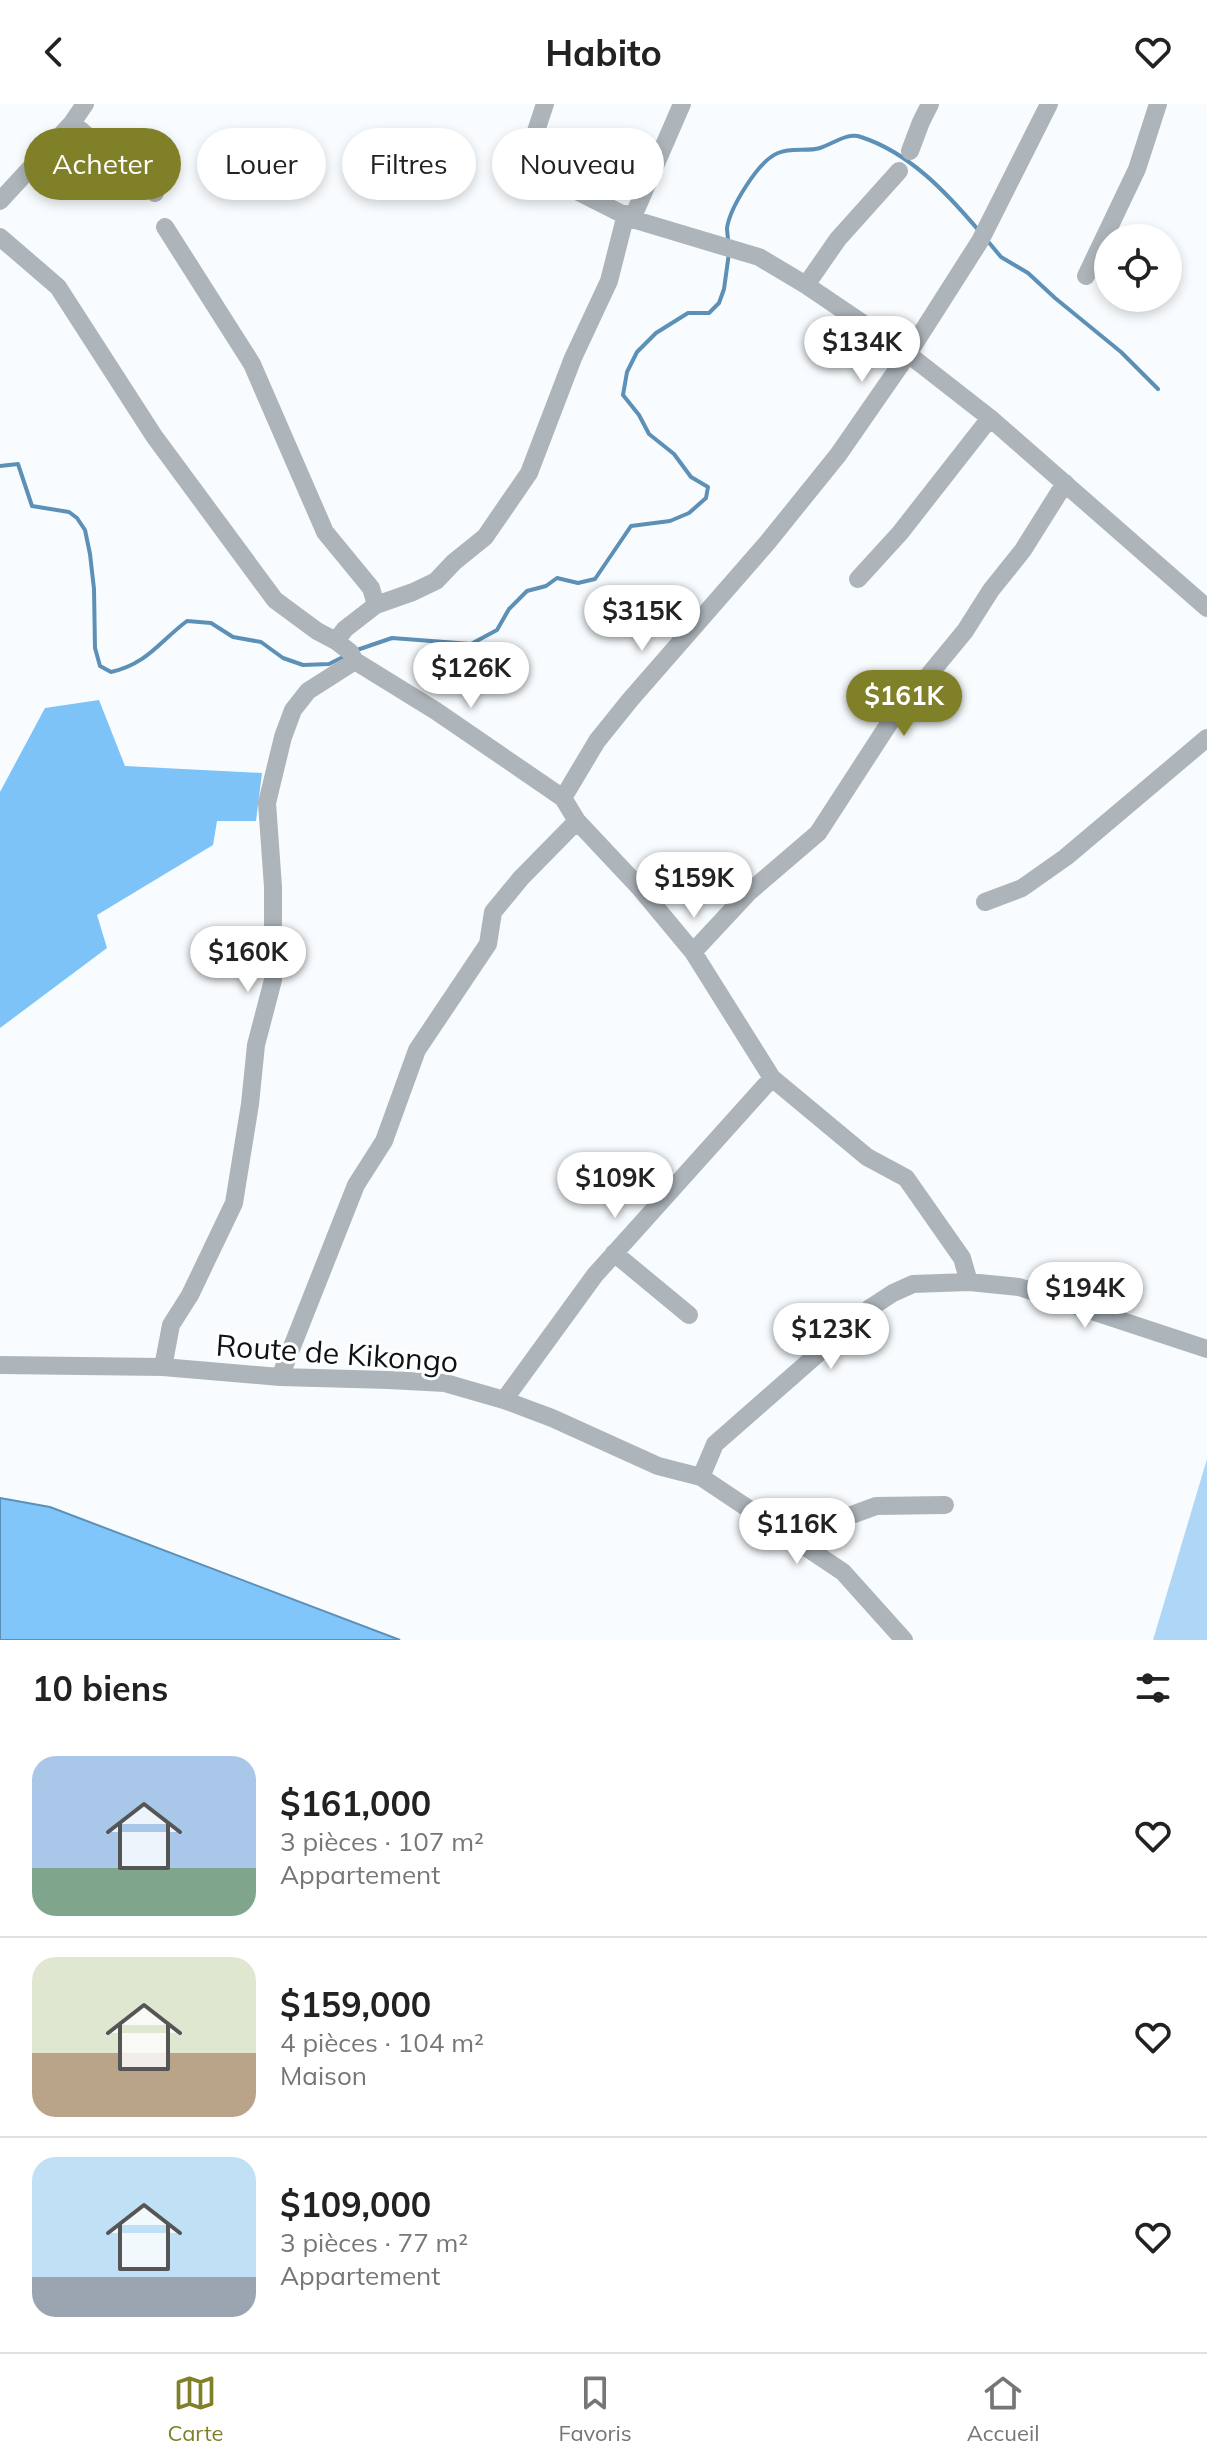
<!DOCTYPE html>
<html lang="fr">
<head>
<meta charset="utf-8">
<style>
	body { margin:0; font-family:Mulish,sans-serif; background:#f6f6f6; color:#222; height:100vh; display:flex; flex-direction:column; font-size:30px; white-space:nowrap }
	* { box-sizing:border-box; margin:0 }
	p { font-size:26px; color:#767676 }
	.icon { flex:none; width:44px; height:44px; fill:none; stroke:currentColor; stroke-width:2; stroke-linecap:round; stroke-linejoin:round }
	.map { position:relative; height:1536px; overflow:hidden }
	.details { display:flex; flex-direction:column; background:#fff; flex:1 }
	.details>* { flex:none }
	.top-card { position:absolute; left:24px; top:24px; width:800px; height:72px; display:flex; gap:16px }
	.tools { position:absolute; left:1094px; top:120px; display:grid; gap:16px }
	.tools a { display:grid; place-items:center; width:88px; height:88px; border-radius:50%; background:#fff; box-shadow:0 4px 12px #0003; font-size:40px }
	.price { position:absolute; translate:-50% -68px; padding:0 18px; border-radius:28px; background:#fff; color:#222; font-size:26px; line-height:52px; filter:drop-shadow(0 2px 4px #0008) }
	.price::after { content:''; position:absolute; left:50%; top:48px; width:24px; height:18px; margin-left:-12px; background:inherit; clip-path:polygon(0 0,100% 0,50% 100%) }
	.price.current { background:#808029; color:#fff }
	ul { padding:0; list-style:none }
	li { display:flex; align-items:center; gap:24px; height:200px; padding:0 32px }
	li+li { border-top:2px solid #e0e0e0 }
	li span { display:grid; place-items:center; flex:none; width:224px; height:160px; border-radius:24px; color:#555 }
	li>.icon { margin-inline-start:auto }
	span .icon { width:96px; height:96px; fill:#fffc; stroke-width:1 }
	li b { font-size:34px }
	h2 { display:flex; justify-content:space-between; align-items:center; height:96px; padding:0 32px; font-size:34px }
	.tag { padding:0 28px; border-radius:36px; background:#fff; box-shadow:0 4px 12px #0003; font-size:28px; line-height:72px }
	.tag.current { background:#808029; color:#fff }
	header { display:flex; justify-content:space-between; align-items:center; height:104px; padding:0 32px; background:#fff; font-size:36px; font-weight:700 }
	.tab-bar { display:flex; justify-content:space-around; align-items:center; height:112px; border-top:2px solid #e0e0e0; background:#fff; font-size:22px; color:#767676 }
	.tab-bar a { display:grid; justify-items:center; gap:4px }
	.tab-bar .current { color:#808029 }
	.map>svg:first-child { display:block }
	.green { fill:#aed6f6 }
	.forest { fill:#7dc3f8 }
	.water { fill:#80c6fb; stroke:#5d90b6; stroke-width:2 }
	.lines { fill:none; stroke-linecap:round; stroke-linejoin:round }
	.stream { stroke:#5d90b6; stroke-width:4 }
	.minor { stroke:#adb5bb; stroke-width:18 }
	.labels { text-anchor:middle; dominant-baseline:central; stroke-width:6; stroke-linejoin:round; paint-order:stroke }
	.street-label { font-size:30px; fill:#0c1216; stroke:#fff }
</style>
</head>
<body>
<header><svg class="icon" aria-label="back" viewBox="0 0 24 24"><path d="M15 5l-7 7 7 7"/></svg>Habito<svg class="icon" aria-label="heart" viewBox="0 0 24 24"><path d="M12 20l-8-8c-3-5 5-10 8-4 3-6 11-1 8 4z"/></svg></header>
<div class="map">
<svg width="1207" height="1536" viewBox="0 0 1207 1536">
	<rect width="100%" height="100%" fill="#f8fcfe"/>
	<path class="green" d="M1207,1355V1536H1153Z"/>
	<path class="forest" d="M99,596L125,662L262,669L256,717H217L213,741L97,811L107,844L0,924V688L45,604Z"/>
	<path class="water" d="M0,1394L50,1403L400,1536H0Z"/>
	<g class="lines">
		<path class="stream" d="M986,135L1001,153L1028,169L1055,194L1121,248L1158,285
			M728,137C728,132 727,128 727,124C730,104 758,57 778,49C792,43 807,48 820,44C833,40 847,28 861,33C910,49 947,89 980,128
			M0,362L18,360L32,402L69,408L77,414L85,426L90,450L94,485L95,544L100,562L111,568C147,560 159,538 187,517L211,519L233,533L261,538L283,554L303,561L329,560L347,551
			M354,547L392,534L471,540L497,526L509,505L527,487L546,482L557,474L578,479L595,475L631,422L670,417L689,409L706,394L708,383L691,373L674,350L649,330L639,311L623,291L627,268L637,248L656,229L688,209H709L719,199L724,185L729,149"/>
		<path class="minor" d="M545,0L536,27L530,53L537,67L632,115L759,153L806,181L908,250L990,314L1207,504
			M72,19L155,89
			M910,47L921,18L930,0
			M0,97L72,19L85,0
			M632,115L682,0
			M165,123L252,260L325,428L371,484L376,501
			M0,133L58,183L154,332L275,496L317,527L336,537L350,548L355,557L436,607L563,694L577,717L639,783L693,848L772,974L867,1053L906,1074L962,1154L969,1178
			M1086,172L1137,65L1158,0
			M806,181L838,135L899,67
			M858,475L900,429L990,314
			M336,537L345,525L376,501L413,488L436,477L454,458L485,433L529,369L573,254L609,177L626,110
			M563,694L597,637L630,596L767,439L838,351L908,250L980,137L1049,0
			M985,798L1022,784L1066,753L1207,634
			M693,848L748,789L818,729L890,618L965,527L991,486L1023,446L1065,379
			M614,1149L689,1211
			M0,1261L163,1263L280,1273L389,1276L445,1279L504,1296L552,1314L658,1362L701,1373L843,1468L904,1536
			M163,1263L171,1221L190,1191L234,1099L250,1000L256,941L273,876V783L267,699L283,633L293,606L308,587L355,557
			M280,1273L356,1081L384,1037L417,946L488,840L493,808L521,774L577,717
			M504,1296L595,1171L772,974
			M701,1373L715,1340L870,1204L893,1189L913,1180L969,1178L1019,1183L1207,1245
			M792,1433L876,1402L945,1401"/>
	</g>
	<g class="labels">
		<g class="street-label">
			<text transform="translate(337 1249) rotate(4)">Route de Kikongo</text>
		</g>
	</g>
</svg>
<div class="tools">
<a><svg class="icon" aria-label="locate" viewBox="0 0 24 24"><circle cx="12" cy="12" r="6"/><path d="M12 2v4M12 18v4M2 12h4M18 12h4"/></svg></a>
</div>
<b class="price" style="left:862px;top:280px">$134K</b>
<b class="price" style="left:642px;top:549px">$315K</b>
<b class="price" style="left:471px;top:606px">$126K</b>
<b class="price current" style="left:904px;top:634px">$161K</b>
<b class="price" style="left:694px;top:816px">$159K</b>
<b class="price" style="left:248px;top:890px">$160K</b>
<b class="price" style="left:615px;top:1116px">$109K</b>
<b class="price" style="left:1085px;top:1226px">$194K</b>
<b class="price" style="left:831px;top:1267px">$123K</b>
<b class="price" style="left:797px;top:1462px">$116K</b>
<div class="top-card">
<a class="tag current">Acheter</a>
<a class="tag">Louer</a>
<a class="tag">Filtres</a>
<a class="tag">Nouveau</a>
</div>
</div>
<section class="details">
<h2>10 biens<svg class="icon" aria-label="filters" viewBox="0 0 24 24"><path d="M4 7h16M4 17h16"/><circle cx="9" cy="7" r="2"/><circle cx="15" cy="17" r="2"/></svg></h2>
<ul>
<li><span style="background:linear-gradient(#a9c7e8 70%,#7fa58c 0)"><svg class="icon" aria-label="home" viewBox="0 0 24 24"><path d="M3 11l9-7 9 7M6 9v11h12V9"/></svg></span><div><b>$161,000</b><p>3 pièces · 107 m²</p><p>Appartement</p></div><svg class="icon" aria-label="heart" viewBox="0 0 24 24"><path d="M12 20l-8-8c-3-5 5-10 8-4 3-6 11-1 8 4z"/></svg></li>
<li><span style="background:linear-gradient(#dfe7d0 60%,#b9a48a 0)"><svg class="icon" aria-label="home" viewBox="0 0 24 24"><path d="M3 11l9-7 9 7M6 9v11h12V9"/></svg></span><div><b>$159,000</b><p>4 pièces · 104 m²</p><p>Maison</p></div><svg class="icon" aria-label="heart" viewBox="0 0 24 24"><path d="M12 20l-8-8c-3-5 5-10 8-4 3-6 11-1 8 4z"/></svg></li>
<li><span style="background:linear-gradient(#bfe0f5 75%,#9aa5b1 0)"><svg class="icon" aria-label="home" viewBox="0 0 24 24"><path d="M3 11l9-7 9 7M6 9v11h12V9"/></svg></span><div><b>$109,000</b><p>3 pièces · 77 m²</p><p>Appartement</p></div><svg class="icon" aria-label="heart" viewBox="0 0 24 24"><path d="M12 20l-8-8c-3-5 5-10 8-4 3-6 11-1 8 4z"/></svg></li>
</ul>
</section>
<nav class="tab-bar">
<a class="current"><svg class="icon" aria-label="map" viewBox="0 0 24 24"><path d="M3 6l6-2 6 2 6-2v14l-6 2-6-2-6 2zM9 4v14M15 6v14"/></svg>Carte</a>
<a><svg class="icon" aria-label="saved" viewBox="0 0 24 24"><path d="M7 4h10v16l-5-4-5 4z"/></svg>Favoris</a>
<a><svg class="icon" aria-label="home" viewBox="0 0 24 24"><path d="M3 11l9-7 9 7M6 9v11h12V9"/></svg>Accueil</a>
</nav>
</body>
</html>
